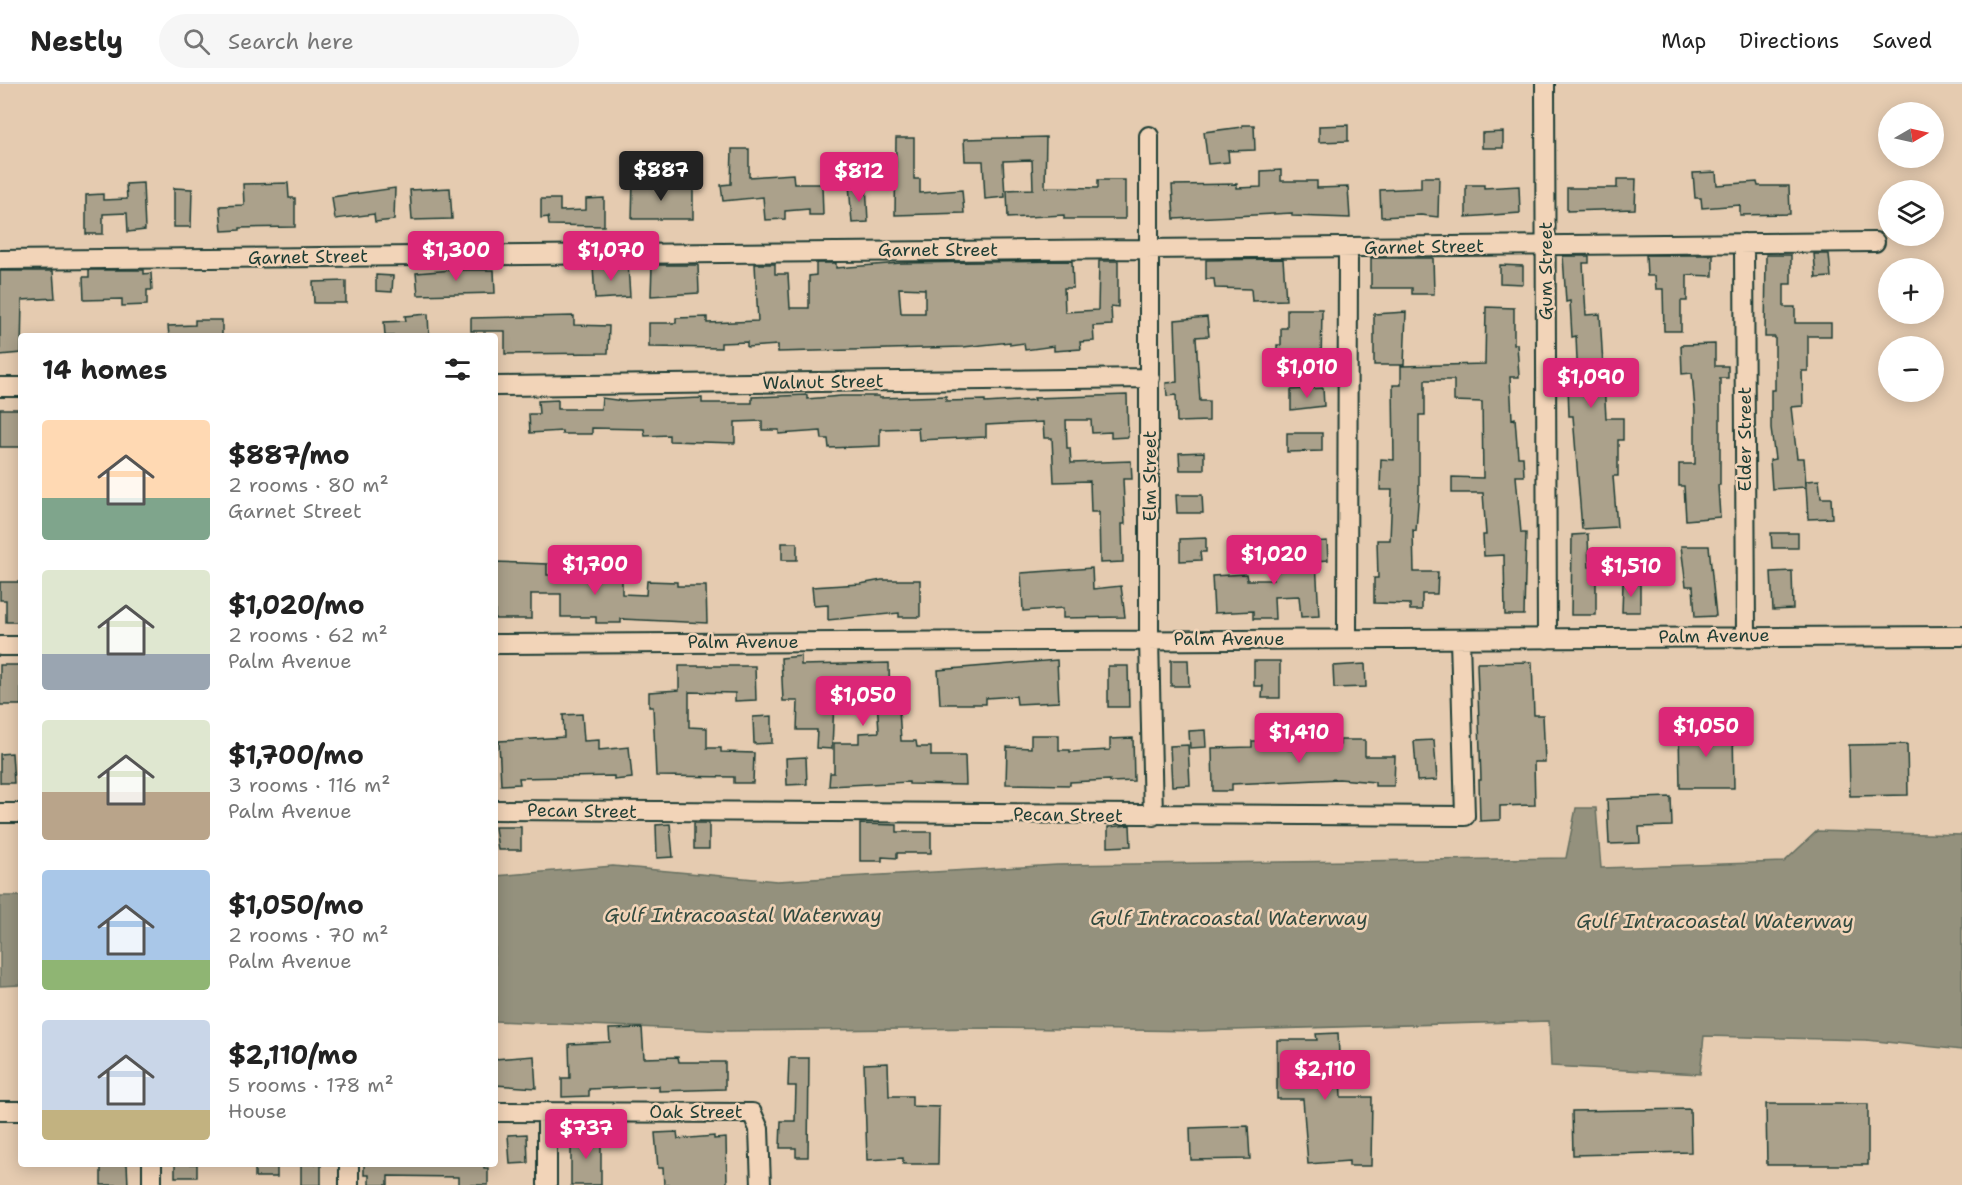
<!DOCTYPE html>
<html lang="en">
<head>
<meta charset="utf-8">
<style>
	body { margin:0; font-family:"Shantell Sans",sans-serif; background:#f6f6f6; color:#222; height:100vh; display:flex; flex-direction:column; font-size:22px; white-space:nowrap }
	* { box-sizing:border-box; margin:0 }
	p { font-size:20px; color:#767676 }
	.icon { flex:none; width:33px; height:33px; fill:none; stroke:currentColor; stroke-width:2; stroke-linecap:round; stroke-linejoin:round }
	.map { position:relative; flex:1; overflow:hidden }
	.drawer { position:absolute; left:18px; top:249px; width:480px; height:834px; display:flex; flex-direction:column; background:#fff; border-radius:6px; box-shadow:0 3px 15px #0003 }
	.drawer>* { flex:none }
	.needle { width:39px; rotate:81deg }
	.buttons { position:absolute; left:1878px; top:18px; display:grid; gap:12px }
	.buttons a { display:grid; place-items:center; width:66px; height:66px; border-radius:50%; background:#fff; box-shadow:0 3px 15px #0003; font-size:30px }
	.price { position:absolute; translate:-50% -51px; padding:0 14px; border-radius:6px; background:#db2777; color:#fff; font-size:20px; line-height:39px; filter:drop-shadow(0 2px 3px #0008) }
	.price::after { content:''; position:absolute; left:50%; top:36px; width:18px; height:14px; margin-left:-9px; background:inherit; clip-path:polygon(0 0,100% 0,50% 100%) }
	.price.on { background:#222; color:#fff }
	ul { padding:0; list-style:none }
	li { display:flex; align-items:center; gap:18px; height:150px; padding:0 24px }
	li span { display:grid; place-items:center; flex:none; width:168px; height:120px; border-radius:6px; color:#555 }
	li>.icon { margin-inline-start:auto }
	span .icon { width:72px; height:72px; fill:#fffc; stroke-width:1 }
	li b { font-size:26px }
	h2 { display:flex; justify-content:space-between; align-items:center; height:72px; padding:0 24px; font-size:26px }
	header { display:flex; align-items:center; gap:36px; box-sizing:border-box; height:84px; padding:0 30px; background:#fff; border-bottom:2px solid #e0e0e0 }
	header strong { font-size:28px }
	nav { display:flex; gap:33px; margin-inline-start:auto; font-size:21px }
	.search { width:420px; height:54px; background:#f6f6f6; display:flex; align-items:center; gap:15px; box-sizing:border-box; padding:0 21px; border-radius:33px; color:#767676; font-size:22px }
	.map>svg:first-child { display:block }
	.water { fill:#94917d; stroke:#656f60; stroke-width:1.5 }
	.building { fill:#aba18b; stroke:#1f3d34; stroke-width:1.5; fill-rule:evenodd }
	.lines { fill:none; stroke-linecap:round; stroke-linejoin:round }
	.minor-casing { stroke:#1f3d34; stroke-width:22 }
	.minor { stroke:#f2d4b8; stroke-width:18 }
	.labels { text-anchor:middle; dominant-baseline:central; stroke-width:5; stroke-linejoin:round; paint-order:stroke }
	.street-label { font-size:18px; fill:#1f3d34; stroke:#f2d4b8 }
	.water-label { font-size:20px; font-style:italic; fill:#314a3f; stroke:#f2d4b8 }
</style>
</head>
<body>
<header>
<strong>Nestly</strong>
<div class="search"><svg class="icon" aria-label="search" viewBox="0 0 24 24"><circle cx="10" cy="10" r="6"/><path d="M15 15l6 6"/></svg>Search here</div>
<nav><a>Map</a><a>Directions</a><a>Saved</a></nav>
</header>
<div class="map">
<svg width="1962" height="1101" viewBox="0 0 1962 1101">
	<rect width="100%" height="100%" fill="#e5cbb0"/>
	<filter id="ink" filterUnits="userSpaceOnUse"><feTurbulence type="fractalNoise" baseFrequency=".0167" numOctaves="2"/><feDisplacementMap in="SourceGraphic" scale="12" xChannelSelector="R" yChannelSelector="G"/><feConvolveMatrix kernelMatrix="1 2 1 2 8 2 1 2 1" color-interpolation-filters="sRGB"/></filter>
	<g filter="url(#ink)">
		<path class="water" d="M1576,724H1596L1601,784L1784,778L1817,747L1962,751V966L1866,956L1704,952L1700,990L1551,982L1549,937L1197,947L994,944L729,947L495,937V792L613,782L777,797L1057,781L1566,774Z
			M0,812H21V901L0,902Z"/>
		<path class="building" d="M1242,41H1254L1255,66L1228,67L1229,78L1208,80L1204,48L1242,43Z
			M1348,41V57L1319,58V42Z
			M1503,48V64H1482V49Z
			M1046,53L1045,103L1098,104V96H1125V135H1064V131L1008,134L1007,106L1033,105L1032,76L1003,77L1005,113L985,115L983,77H965L964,55Z
			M896,54H914V95H920V109L962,106L964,129L895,131Z
			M732,65H749V93L793,90L794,100H822L823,131H809V125L785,127V135L765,136L763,113L723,117L721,101L731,100Z
			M1281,86V97H1317V104L1348,103L1350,134L1292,132V129L1174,135L1172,101L1237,100V104L1261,103V87Z
			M1716,88L1717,101L1757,98L1758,102H1789L1790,130L1740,131V121L1702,124L1701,114H1695L1693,89Z
			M1421,93H1439L1438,133L1421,131L1381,133L1380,106L1421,104Z
			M1617,95H1636L1635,125L1567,127V104H1617Z
			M633,97L654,98L653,104H693V135H632Z
			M143,99L145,146L128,148L127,129L103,130V150H86V111L103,110V116L127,115L126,100Z
			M288,99L289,114H295V143L240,144V146L222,147L220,122L244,121L243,100Z
			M866,99L868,138L852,139L849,100Z
			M1466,101H1484V104L1519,102L1520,129L1466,133Z
			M174,104L192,105L191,143H174Z
			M395,104L394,136L375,138L374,130L335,135L332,113Z
			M450,104L452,135L412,136L410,106Z
			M604,114V142L549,141L548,133L541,134V115H560V127L586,126V115Z
			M1814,170H1829L1831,193L1816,194Z
			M1646,171H1713V192L1687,191V217H1681V247H1664L1663,205H1656L1655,192H1647Z
			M1766,171H1791V200H1784V223H1795V239H1831V252H1808V287H1802L1803,322L1791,323L1797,374H1804L1806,402V397L1819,396L1821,414H1831L1832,434L1808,435L1806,403L1772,405L1770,376L1775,375L1771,345V306H1775V253H1765Z
			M1563,172H1589V179H1583L1586,231L1600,230L1606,334H1623V356H1618V392H1613L1617,443L1582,445L1573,332H1569L1568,301L1578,300L1576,252L1572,253L1570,217L1566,218Z
			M1371,174H1433L1434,210H1412V204H1371Z
			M1283,175L1286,216L1252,217L1251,205L1215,204L1214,195H1206V176Z
			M1072,177L1073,204H1064L1065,228L1098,226L1099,177H1118V223L1111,222L1112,241L1093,242L1094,257L1080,258L1081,265L1054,267V262L1025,266L1024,259L1010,261V258L963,263L778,268V261L747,263V258L721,259V264L649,263V239H676V234L707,233V239L758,237L755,180H775V190H788L790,224H809V192L816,191V179H836V184L901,179ZM899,204L925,205V229H901Z
			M628,181L630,213L595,215L593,182Z
			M652,181H698L699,209L651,212Z
			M1500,181L1523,182V200L1500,199Z
			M89,186H144V190L151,189L152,206H147V221L122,222V215L84,216L83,193H89Z
			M452,186H494L495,209L418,211L416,189Z
			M0,187H53L55,214L22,216L21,269L0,271Z
			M376,191L393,192L392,208L376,207Z
			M346,197V219H314L313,198Z
			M1486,223L1514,224V260H1517L1519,293H1510L1512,335L1515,334L1518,373H1523L1524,392H1516L1521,449H1526L1524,531H1505L1504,471L1484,472L1483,451H1486L1483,409H1452V393L1483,394L1482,318L1454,317V296H1425V331H1419V406L1416,447L1413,446L1414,488H1438L1437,510H1422V526H1410V520L1374,519V494H1378L1377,456H1390L1392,406H1380L1381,375L1394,376L1393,301H1401V282L1485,280Z
			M1287,225H1322L1321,281H1296V291H1277V261H1281V244H1287Z
			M1406,228L1404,281H1374V230Z
			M428,230L429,252H385L384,238L406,237L405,232Z
			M574,232V241L609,242L608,269L505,270V247H471V234Z
			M1207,233L1209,252L1196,253L1200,317H1209V337L1177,338L1176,311L1167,312L1166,299L1177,298L1175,236Z
			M195,236H222V252H169L168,242L195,241Z
			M1715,260V282H1728V294H1720V401H1718L1720,433L1686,436L1684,402H1679V380H1695V326L1692,289L1682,290L1681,261Z
			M1323,304L1324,322L1291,326V306Z
			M807,311V315L841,312H879V314L946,312V317L985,316V319L1035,316L1034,314L1127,311L1128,353L1111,354V348L1092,349L1091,336H1066L1067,364H1070L1071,379L1131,377L1132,395H1123L1125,440H1122L1123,478L1100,479L1099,428H1091L1090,397L1054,398L1052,354H1044L1043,338L986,341V353L919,356L918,344L880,345V362L829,364L828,355H822L821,347L779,350V346H762V337L735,338V359L669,357V351L645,352L644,345L592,344V350H562V347L530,349L529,330H539L538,317L558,316V325H601L602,314L623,317L702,314V319H752V313Z
			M0,325H21V363H0Z
			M1287,349H1322V367L1287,368Z
			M1204,368V386H1180L1179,369Z
			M1176,411H1202L1203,429H1177Z
			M1771,449H1798V464H1772Z
			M1588,450L1589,483H1596V531H1571L1572,451Z
			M1206,454V468H1200L1201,476L1180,477V455Z
			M1327,457L1328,476L1316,477L1319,532L1301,533L1299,512L1274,513L1275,535H1253V527L1214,529L1212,492L1246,490L1247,496H1273L1272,481H1295L1294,459Z
			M782,459H797V476H782Z
			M1681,462H1709L1716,532L1695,533L1693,502H1686Z
			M495,478L547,480V491H622V510L646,511L647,497L677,498V502H706L707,539L621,535V539H596V533H561V510H531V535H495Z
			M1092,484L1093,505L1121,502L1125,533L1063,534V524L1023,527L1021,489Z
			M1792,487L1793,525L1773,526L1771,488Z
			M882,496H920V533H899V529L828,536V521L814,522L812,503L860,500Z
			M0,498H21V538H6V516H0Z
			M1623,499L1640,500V528H1622Z
			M801,572V581L889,579L890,626L899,625L901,657H916L917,663H931V672H965L966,701L909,700V698L829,702L830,689H834V659H859V649L879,648L877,615L834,616L832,665L816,664L817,646H797L798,617H783L781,574Z
			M1057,576L1059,618L1017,620L1016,612L986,614V620H940L938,586Z
			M1171,576H1188L1189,602H1171Z
			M1254,577H1280V614H1262L1263,602H1254Z
			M1532,578L1534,631H1543L1545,678H1534L1535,721L1500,722V736L1480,737L1479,696H1481L1477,579Z
			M1365,580L1366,603L1334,604L1333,582Z
			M0,581H21V621H0Z
			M679,582H755L756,616L735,617V609L689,608V643L707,644V664H721V668L754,669L753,699H734V693L656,692L653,623H649V608L679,606Z
			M1108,582H1128L1129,623H1108Z
			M582,630L584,657L599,656V666L629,663L632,694L614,696V692L519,694L520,700L501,701L499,657L564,653L563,631Z
			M772,632V659L754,660L753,633Z
			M1679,645H1733L1734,704H1680Z
			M1205,646L1206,663L1190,664L1189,647Z
			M1031,651H1059V666H1070V668L1110,666V655L1133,654L1134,697L1110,698V696L1070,698V701L1006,700L1007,663L1031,664Z
			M1340,656H1365V672H1395L1394,702H1375V698L1339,695L1232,700V707H1213L1212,664L1252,663V657H1288V666L1312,664V661H1340Z
			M1434,656L1437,696L1417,697L1414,657Z
			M1907,660L1908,711L1850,712L1849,661Z
			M1188,661L1190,701L1172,702L1170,662Z
			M12,669L14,699H0V670Z
			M806,673L807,700L787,701L786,674Z
			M1671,713L1672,742L1639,743L1640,759L1609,760L1607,715Z
			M694,739H709V765H694Z
			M670,740L673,773L657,774L656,741Z
			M860,740L897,741V748H931V769H897V774L882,773V777H860Z
			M1130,741L1131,762L1108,763V743Z
			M495,743H521V766H498Z
			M642,944L644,974L678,973L679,978H725V1005L659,1007V1002L589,1005V1012L562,1013V994H570L569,960L610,958L609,945Z
			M1338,949L1341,1013H1372L1371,1082H1349V1077L1308,1080L1303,1015H1277V956H1317L1316,950Z
			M534,972L536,1004L495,1001V975Z
			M789,974H809L808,1073H796V1064H780L781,1037H795L796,1002H788Z
			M888,979L889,1012H912V1022L939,1023L938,1080H903V1074L867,1076L864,980Z
			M1766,1020H1868V1081H1767Z
			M1690,1025L1691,1068L1573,1071L1572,1027Z
			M1248,1042L1250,1075L1191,1076L1190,1044Z
			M677,1048L678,1055L714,1052V1055L726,1054L727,1101H664L663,1084H658L655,1049Z
			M527,1050L528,1079L510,1080L508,1051Z
			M571,1050H601V1101H571Z
			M101,1080H127L128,1101H101Z
			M175,1080H197V1093H175Z
			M255,1080H277V1093H255Z
			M301,1080H321V1101H301Z
			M364,1080H484V1084H488V1101H458V1093L388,1092V1101H369V1091H364Z"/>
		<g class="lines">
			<g class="minor-casing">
				<path id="minor" d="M1545,0L1547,555
					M1149,52V555L1153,732
					M1744,159L1746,552
					M0,176L1875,158
					M495,302L1150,294
					M0,303H21
					M1347,554L1348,164
					M495,560L1962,552
					M0,562H21
					M495,726L1465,732L1460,555
					M0,729H21
					M0,1027H21
					M495,1028L752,1029L759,1045L761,1101
					M152,1080V1101
					M349,1080V1101
					M547,1101V1028"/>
			</g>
			<use href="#minor" class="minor"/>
		</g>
	</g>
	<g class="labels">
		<g class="street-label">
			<text transform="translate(1424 163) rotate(-1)">Garnet Street</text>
			<text x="938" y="166">Garnet Street</text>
			<text transform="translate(308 173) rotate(-1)">Garnet Street</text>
			<text transform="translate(1546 187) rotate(-90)">Gum Street</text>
			<text transform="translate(823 298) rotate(-1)">Walnut Street</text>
			<text transform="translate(1745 355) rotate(-90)">Elder Street</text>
			<text transform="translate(1150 392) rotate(-90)">Elm Street</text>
			<text transform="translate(1714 552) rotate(-1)">Palm Avenue</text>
			<text x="1229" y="555">Palm Avenue</text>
			<text x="743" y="558">Palm Avenue</text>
			<text transform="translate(582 727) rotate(1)">Pecan Street</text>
			<text transform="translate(1068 731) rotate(1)">Pecan Street</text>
			<text x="696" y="1028">Oak Street</text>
		</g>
		<g class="water-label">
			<text x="743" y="831">Gulf Intracoastal Waterway</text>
			<text x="1229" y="834">Gulf Intracoastal Waterway</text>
			<text x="1715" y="837">Gulf Intracoastal Waterway</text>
		</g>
	</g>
</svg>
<div class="buttons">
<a><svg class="needle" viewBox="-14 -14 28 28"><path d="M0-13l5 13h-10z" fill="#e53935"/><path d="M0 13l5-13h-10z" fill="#767676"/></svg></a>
<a><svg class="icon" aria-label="layers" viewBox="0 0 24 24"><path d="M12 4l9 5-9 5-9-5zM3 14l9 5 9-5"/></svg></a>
<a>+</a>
<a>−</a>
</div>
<b class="price on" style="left:661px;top:118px">$887</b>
<b class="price" style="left:859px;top:119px">$812</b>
<b class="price" style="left:456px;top:198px">$1,300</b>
<b class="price" style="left:611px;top:198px">$1,070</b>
<b class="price" style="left:1307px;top:315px">$1,010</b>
<b class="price" style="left:1591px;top:325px">$1,090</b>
<b class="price" style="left:1274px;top:502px">$1,020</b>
<b class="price" style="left:595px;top:512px">$1,700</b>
<b class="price" style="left:1631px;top:514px">$1,510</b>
<b class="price" style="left:863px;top:643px">$1,050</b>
<b class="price" style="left:1706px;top:674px">$1,050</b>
<b class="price" style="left:1299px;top:680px">$1,410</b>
<b class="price" style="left:1325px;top:1017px">$2,110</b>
<b class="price" style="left:586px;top:1076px">$737</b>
<section class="drawer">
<h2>14 homes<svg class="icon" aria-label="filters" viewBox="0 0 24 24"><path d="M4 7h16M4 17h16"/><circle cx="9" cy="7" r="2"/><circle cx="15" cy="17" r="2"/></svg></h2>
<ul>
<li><span style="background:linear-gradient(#ffd9b3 65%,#7fa58c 0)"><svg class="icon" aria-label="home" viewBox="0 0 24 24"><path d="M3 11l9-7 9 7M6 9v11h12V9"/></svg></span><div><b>$887/mo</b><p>2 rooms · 80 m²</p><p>Garnet Street</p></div></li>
<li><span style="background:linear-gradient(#dfe7d0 70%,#9aa5b1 0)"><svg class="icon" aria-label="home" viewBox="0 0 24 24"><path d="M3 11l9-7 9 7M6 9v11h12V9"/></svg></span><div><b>$1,020/mo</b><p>2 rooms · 62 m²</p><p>Palm Avenue</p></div></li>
<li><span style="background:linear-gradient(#dfe7d0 60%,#b9a48a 0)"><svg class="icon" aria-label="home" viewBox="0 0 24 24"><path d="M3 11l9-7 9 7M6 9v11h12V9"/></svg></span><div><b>$1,700/mo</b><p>3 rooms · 116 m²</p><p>Palm Avenue</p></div></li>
<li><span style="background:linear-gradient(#a9c7e8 75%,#8fb573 0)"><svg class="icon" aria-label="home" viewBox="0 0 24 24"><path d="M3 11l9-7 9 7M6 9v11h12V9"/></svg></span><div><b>$1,050/mo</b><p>2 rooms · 70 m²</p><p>Palm Avenue</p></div></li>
<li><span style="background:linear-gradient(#c9d6e8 75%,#c2b280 0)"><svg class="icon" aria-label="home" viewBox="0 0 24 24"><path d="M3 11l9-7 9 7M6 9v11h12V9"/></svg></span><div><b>$2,110/mo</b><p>5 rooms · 178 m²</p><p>House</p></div></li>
</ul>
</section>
</div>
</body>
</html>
